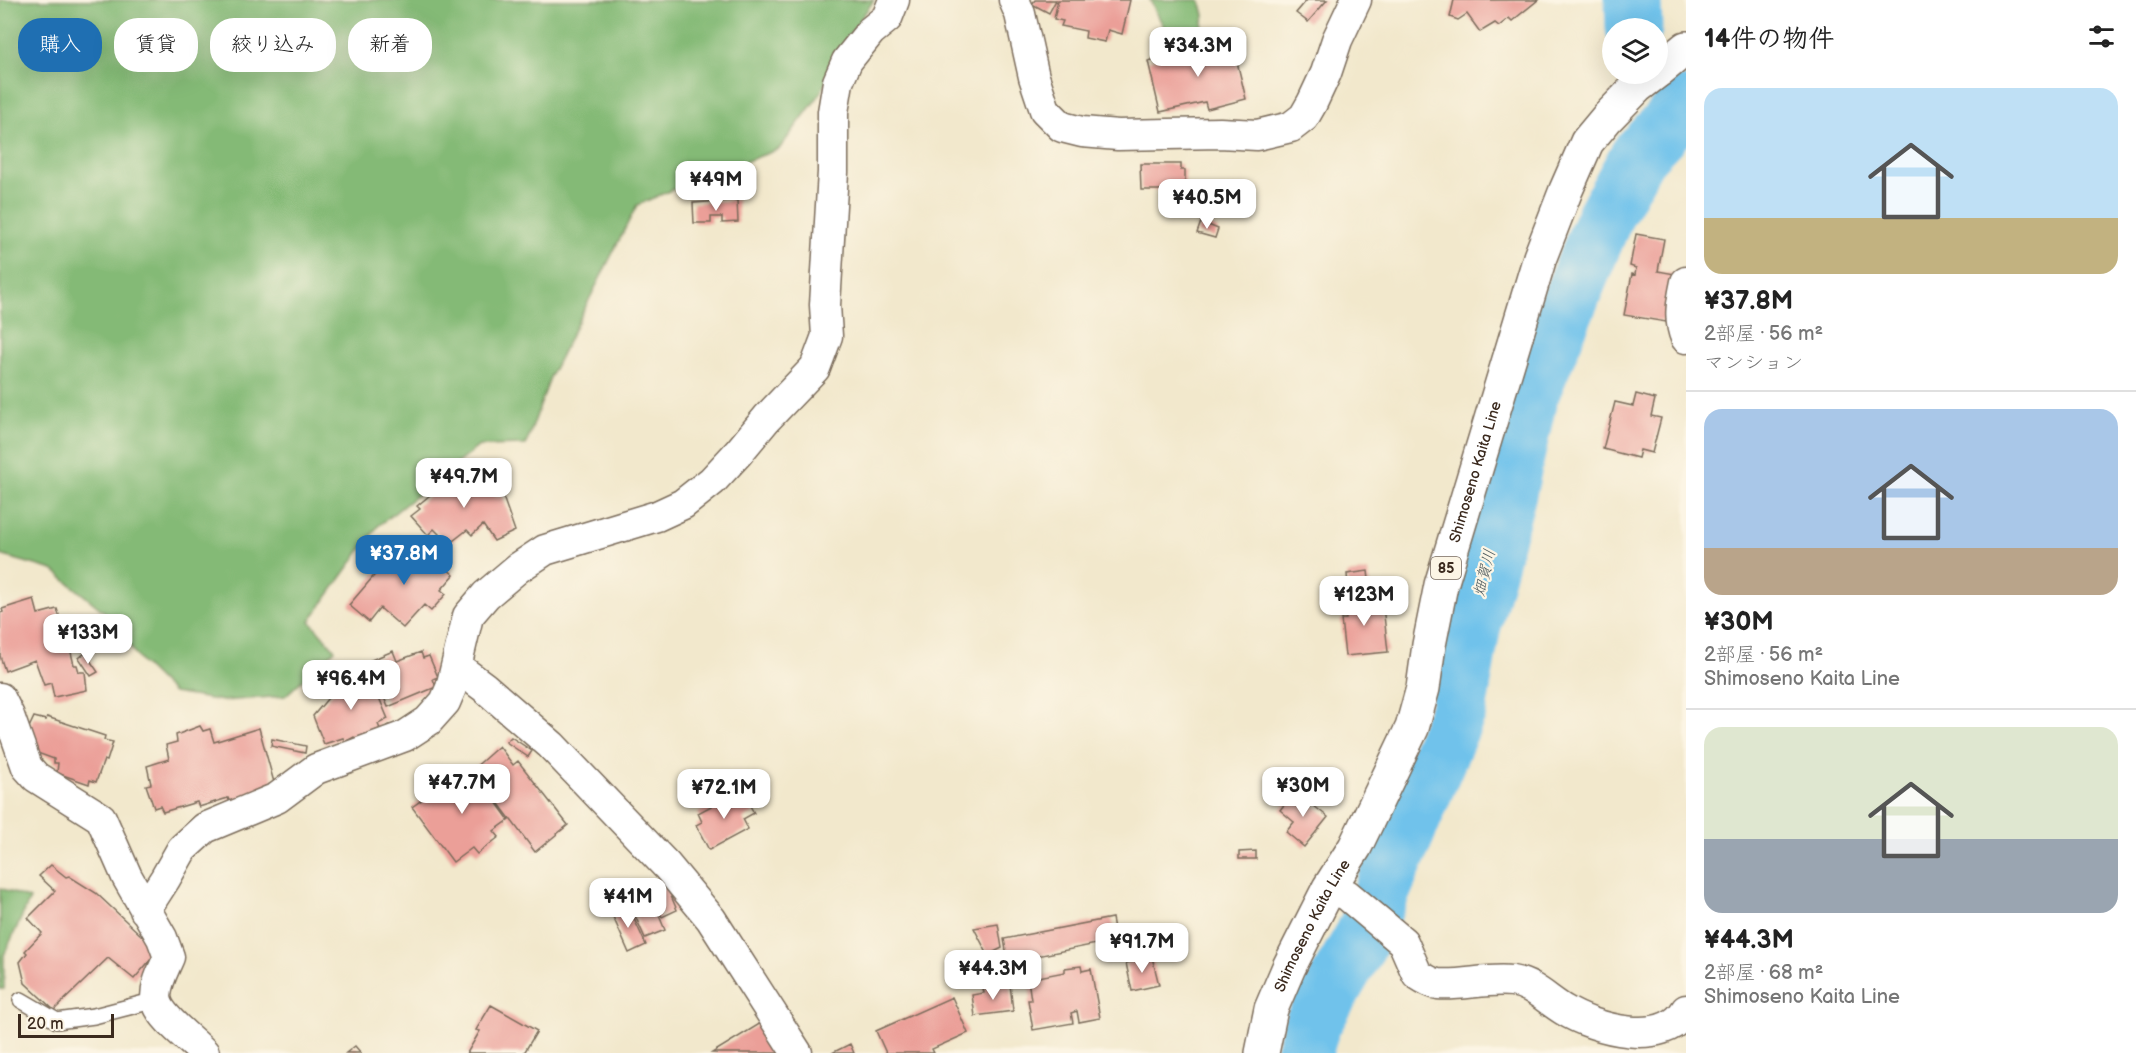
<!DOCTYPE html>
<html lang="ja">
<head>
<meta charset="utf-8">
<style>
	body { margin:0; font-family:"Balsamiq Sans","Klee One",sans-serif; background:#f6f6f6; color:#222; height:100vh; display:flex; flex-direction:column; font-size:22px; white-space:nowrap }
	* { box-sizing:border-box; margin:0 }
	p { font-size:20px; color:#767676 }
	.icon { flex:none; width:33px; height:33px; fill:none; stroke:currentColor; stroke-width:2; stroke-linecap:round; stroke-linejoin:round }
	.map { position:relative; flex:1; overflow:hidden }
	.panel { display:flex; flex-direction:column; background:#fff; width:450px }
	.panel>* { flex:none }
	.guide { position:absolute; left:18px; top:18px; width:570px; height:54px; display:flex; gap:12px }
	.buttons { position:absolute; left:1602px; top:18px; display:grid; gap:12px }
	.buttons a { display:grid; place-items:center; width:66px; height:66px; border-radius:50%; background:#fff; box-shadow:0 6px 24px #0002; font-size:30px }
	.scale { position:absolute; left:18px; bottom:15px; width:96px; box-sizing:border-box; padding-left:6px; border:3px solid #3b2a1e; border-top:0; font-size:16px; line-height:21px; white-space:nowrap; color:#3b2a1e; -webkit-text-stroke:4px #fcf5e5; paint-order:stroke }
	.price { position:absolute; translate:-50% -51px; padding:0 14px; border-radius:12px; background:#fff; color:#222; font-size:20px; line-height:39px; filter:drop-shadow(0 2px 3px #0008) }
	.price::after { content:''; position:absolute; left:50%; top:36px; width:18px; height:14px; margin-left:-9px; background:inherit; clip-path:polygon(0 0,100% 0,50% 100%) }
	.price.selected { background:#1f6fb2; color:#fff }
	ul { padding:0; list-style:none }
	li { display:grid; align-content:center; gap:12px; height:318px; padding:0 18px }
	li+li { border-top:2px solid #e0e0e0 }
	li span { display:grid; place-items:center; height:186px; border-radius:18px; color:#555 }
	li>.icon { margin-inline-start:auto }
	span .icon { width:108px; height:108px; fill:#fffc; stroke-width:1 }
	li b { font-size:26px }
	h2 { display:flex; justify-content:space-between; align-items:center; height:72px; padding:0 18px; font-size:26px }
	.tag { padding:0 21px; border-radius:24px; background:#fff; box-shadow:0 6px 24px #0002; font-size:21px; line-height:54px }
	.tag.selected { background:#1f6fb2; color:#fff }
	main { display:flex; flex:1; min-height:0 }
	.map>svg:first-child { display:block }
	.forest { fill:#84ba76; stroke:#60724a; stroke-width:1.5 }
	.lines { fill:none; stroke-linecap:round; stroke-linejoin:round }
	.river { stroke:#6fc2eb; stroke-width:57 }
	.building { fill:#eb9f98 }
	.lane-casing { stroke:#7b6c5b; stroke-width:18 }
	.street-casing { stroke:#7b6c5b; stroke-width:33 }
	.primary-casing { stroke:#7b6c5b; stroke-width:36 }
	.lane { stroke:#fff; stroke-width:15 }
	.street { stroke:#fff; stroke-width:30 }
	.primary { stroke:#fff; stroke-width:33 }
	.labels { text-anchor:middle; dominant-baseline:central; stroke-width:4.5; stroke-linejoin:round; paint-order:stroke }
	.shield { fill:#fcf5e5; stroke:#75675a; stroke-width:1.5 }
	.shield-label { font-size:14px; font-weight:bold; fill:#3b2a1e }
	.street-label { font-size:15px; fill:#3b2a1e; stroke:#fcf5e5 }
	.water-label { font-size:16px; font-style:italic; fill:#4b585c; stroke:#fcf5e5 }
</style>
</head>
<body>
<main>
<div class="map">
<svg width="1686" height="1053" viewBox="0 0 1686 1053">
	<rect width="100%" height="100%" fill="#fcf5e5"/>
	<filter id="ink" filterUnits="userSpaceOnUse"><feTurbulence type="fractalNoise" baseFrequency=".0167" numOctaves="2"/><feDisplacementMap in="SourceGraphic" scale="12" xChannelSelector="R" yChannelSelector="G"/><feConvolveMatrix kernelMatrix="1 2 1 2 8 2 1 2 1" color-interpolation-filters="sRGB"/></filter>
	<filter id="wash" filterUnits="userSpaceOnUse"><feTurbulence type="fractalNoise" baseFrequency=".008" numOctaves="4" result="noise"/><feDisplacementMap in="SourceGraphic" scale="24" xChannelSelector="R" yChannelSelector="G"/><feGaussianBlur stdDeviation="1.35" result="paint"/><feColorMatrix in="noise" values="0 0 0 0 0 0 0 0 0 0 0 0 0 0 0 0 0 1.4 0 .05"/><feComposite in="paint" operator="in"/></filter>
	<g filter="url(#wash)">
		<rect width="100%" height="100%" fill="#f2e8cc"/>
		<path class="forest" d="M0,0H874L846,40L820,94L779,149L690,182L637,205L551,375L526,445L479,446L378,526L310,621L335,650L285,696L223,701L173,693L141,662L108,615L53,570L0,555Z
			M1150,0H1200L1204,15L1201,37L1171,41Z
			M0,888L30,899L4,955V989H0Z"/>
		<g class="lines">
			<path class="river" d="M1633,0L1634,28
				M1304,1053L1312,1025L1363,936L1458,711L1472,629L1508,493L1529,398L1605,216L1638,156L1686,105"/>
		</g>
		<g id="blocks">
			<path class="building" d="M1035,0H1056L1049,13L1032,4Z
				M1058,0H1130L1122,34L1108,30L1105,42L1085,38L1086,31L1061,26L1063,21L1054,19Z
				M1307,0H1327L1308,22L1296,13Z
				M1454,0H1538L1512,21L1509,18L1499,26L1495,23L1480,32L1467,14L1458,20L1450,17Z
				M1232,41L1246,99L1207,109L1205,102L1160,112L1148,61Z
				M1140,164H1181V170H1185V186L1180,187V190H1141Z
				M737,200L738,222L722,223V217H711V223H694L693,203Z
				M1201,222L1218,229L1215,238L1197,233Z
				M1636,234L1664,239L1658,271L1675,274L1666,322L1624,315L1632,274L1635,275L1636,268L1630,266Z
				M1636,394L1655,399L1651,416L1661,418L1652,453L1640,450L1638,458L1603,449L1615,402L1633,406Z
				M467,464L496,497L502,494L515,531L494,541L483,525L472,535L467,530L449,544L434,529L428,535L411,516L420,509L417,506Z
				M414,540L454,575L441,590L446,594L431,611L424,605L403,628L380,608L369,622L349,605L396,550L401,555Z
				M1368,571L1371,596L1349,598L1347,574Z
				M1382,597L1388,652L1345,656L1341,619H1346L1345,601Z
				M34,599L38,614L57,609L66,636L63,637L64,645L69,644L74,665H77L79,672H85L87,690L54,697L51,683L44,685L35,660L5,671L0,656V613L3,612L2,609Z
				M393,651L397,661L421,652L423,658L429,656L438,677L433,679L436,687L388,707L369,661Z
				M85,653L98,672L91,676L79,658Z
				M362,673L364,677L370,676L388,719L378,724L380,729L355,739L354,737L345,742L343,738L324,744L313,716L334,691L343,688L341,681Z
				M34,717L46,720L47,717L105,736L104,740L113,742L107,761L104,760L96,782L90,780L89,784L57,773L58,763H54V759L32,751L25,736Z
				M200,726L203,731L210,729L214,742L259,728L275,786L230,802L228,798L199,807L197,802L163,812L160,806L154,808L146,785L151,784L147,766L169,759L166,745L177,742L176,735Z
				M511,737L532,751L528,757L506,742Z
				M272,739L306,746L305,753L271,746Z
				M499,746L513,765L518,761L568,825L535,852L473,769Z
				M472,769L509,820L494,831L499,837L477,854L472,848L453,862L412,807L463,771L465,774Z
				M758,787L764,797L759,799L754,789Z
				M741,790L754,813L743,819L748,829L709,850L696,825L702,822L698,813Z
				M1295,791L1328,817L1304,847L1286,832L1294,822L1280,810Z
				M1256,851V859H1239V852Z
				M51,865L66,877L69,876L96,893L158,951L134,979L108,958L54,1010L25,983L20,962L27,953L25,951L42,933L28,918L55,891L39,876Z
				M667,887L677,910L662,917L651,894Z
				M653,901L665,930L645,938L633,911Z
				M620,907L621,911L629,908L646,945L629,953L611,912Z
				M1112,918L1116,940L1008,962L1004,939Z
				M998,924L1002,948L988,955L974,928Z
				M1152,957L1159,985L1132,991L1126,963Z
				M1081,966L1082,971L1091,969L1100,1018L1079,1022L1077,1011L1071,1013L1073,1023L1033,1030L1028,1000H1031L1028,979L1065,972V968Z
				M1010,984L1013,1011L975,1016L972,995L984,993L983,988Z
				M952,997L968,1033L932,1049L934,1053H886L876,1031Z
				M491,1005L537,1031L524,1053H467L480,1031L476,1030Z
				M761,1023L780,1053H712Z
				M850,1044L854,1053H832Z
				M355,1046L361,1053H346Z"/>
		</g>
	</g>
	<g filter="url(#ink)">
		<use href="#blocks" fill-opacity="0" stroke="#7b6c5b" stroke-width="1.5"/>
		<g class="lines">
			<g class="lane-casing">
				<path id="lane" d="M21,1000L57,1021L94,1016L156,1000"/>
			</g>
			<g class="street-casing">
				<path id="street" d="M1014,0L1020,14L1034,77L1045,110L1062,127L1082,132L1118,135L1220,133L1257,135L1291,127L1304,117L1312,103L1326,73L1337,40L1356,0
					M1686,282C1682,301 1678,319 1686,338
					M457,667L484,687L551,745L667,866L711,919L797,1053
					M0,698L9,716L27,767L36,777L101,818L127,877L162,938L169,957C164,969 153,988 157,1002C162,1019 192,1040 204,1053
					M1329,888L1347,895L1403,942L1417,974C1423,978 1431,983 1438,984C1462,986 1488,978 1512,981C1533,984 1547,1000 1564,1010C1595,1029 1664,1048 1686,1010
					M145,910L165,879L182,849L205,828L277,798L316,769L405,736L428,721L445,702L451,688L468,616L486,595L518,568L545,550L657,516L683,504L712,481L738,453L767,418L815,368L827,336L825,305L833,172V112L838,82L847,61L871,31L887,18L894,0"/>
			</g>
			<g class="primary-casing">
				<g id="primary">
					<path d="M1658,71L1686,48"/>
					<path id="s1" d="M1262,1053L1271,1009L1289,967L1329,888L1355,847L1412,728L1423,688L1429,645L1441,585L1540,257L1566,190L1587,142L1607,118L1637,87L1654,74"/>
				</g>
			</g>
			<use href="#lane" class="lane"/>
			<use href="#street" class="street"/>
			<use href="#primary" class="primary"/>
		</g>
	</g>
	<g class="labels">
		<rect class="shield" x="1431" y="557" width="30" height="22" rx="4.5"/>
		<g class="shield-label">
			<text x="1446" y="568">85</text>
		</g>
		<g class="street-label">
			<text stroke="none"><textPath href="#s1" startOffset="624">Shimoseno Kaita Line</textPath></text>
			<text stroke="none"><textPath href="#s1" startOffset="138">Shimoseno Kaita Line</textPath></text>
		</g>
		<g class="water-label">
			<text transform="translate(1485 573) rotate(-76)">畑賀川</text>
		</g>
	</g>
</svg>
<div class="buttons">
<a><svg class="icon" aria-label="layers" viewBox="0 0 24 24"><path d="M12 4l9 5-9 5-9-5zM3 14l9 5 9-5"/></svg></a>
</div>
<div class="scale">20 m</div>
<b class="price" style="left:1198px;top:78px">¥34.3M</b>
<b class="price" style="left:716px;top:212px">¥49M</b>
<b class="price" style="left:1207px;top:230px">¥40.5M</b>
<b class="price" style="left:464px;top:509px">¥49.7M</b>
<b class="price selected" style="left:404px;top:586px">¥37.8M</b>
<b class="price" style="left:1364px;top:627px">¥123M</b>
<b class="price" style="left:88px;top:665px">¥133M</b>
<b class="price" style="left:351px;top:711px">¥96.4M</b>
<b class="price" style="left:462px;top:815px">¥47.7M</b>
<b class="price" style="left:1303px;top:818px">¥30M</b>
<b class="price" style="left:724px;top:820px">¥72.1M</b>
<b class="price" style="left:628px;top:929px">¥41M</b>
<b class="price" style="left:1142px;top:974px">¥91.7M</b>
<b class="price" style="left:993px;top:1001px">¥44.3M</b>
<div class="guide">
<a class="tag selected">購入</a>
<a class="tag">賃貸</a>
<a class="tag">絞り込み</a>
<a class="tag">新着</a>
</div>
</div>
<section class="panel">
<h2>14件の物件<svg class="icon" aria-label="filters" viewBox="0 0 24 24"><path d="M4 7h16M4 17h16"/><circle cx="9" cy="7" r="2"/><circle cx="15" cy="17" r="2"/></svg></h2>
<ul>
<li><span style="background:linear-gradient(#bfe0f5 70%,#c2b280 0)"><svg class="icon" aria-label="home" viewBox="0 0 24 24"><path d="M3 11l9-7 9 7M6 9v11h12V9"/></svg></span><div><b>¥37.8M</b><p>2部屋 · 56 m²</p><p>マンション</p></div></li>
<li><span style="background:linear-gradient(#a9c7e8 75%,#b9a48a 0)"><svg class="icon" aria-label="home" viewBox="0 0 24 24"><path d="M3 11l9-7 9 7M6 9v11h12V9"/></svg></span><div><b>¥30M</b><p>2部屋 · 56 m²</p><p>Shimoseno Kaita Line</p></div></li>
<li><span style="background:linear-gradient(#dfe7d0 60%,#9aa5b1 0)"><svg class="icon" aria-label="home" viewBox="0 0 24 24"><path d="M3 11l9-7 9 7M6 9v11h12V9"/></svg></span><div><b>¥44.3M</b><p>2部屋 · 68 m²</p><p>Shimoseno Kaita Line</p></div></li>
</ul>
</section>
</main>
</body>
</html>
